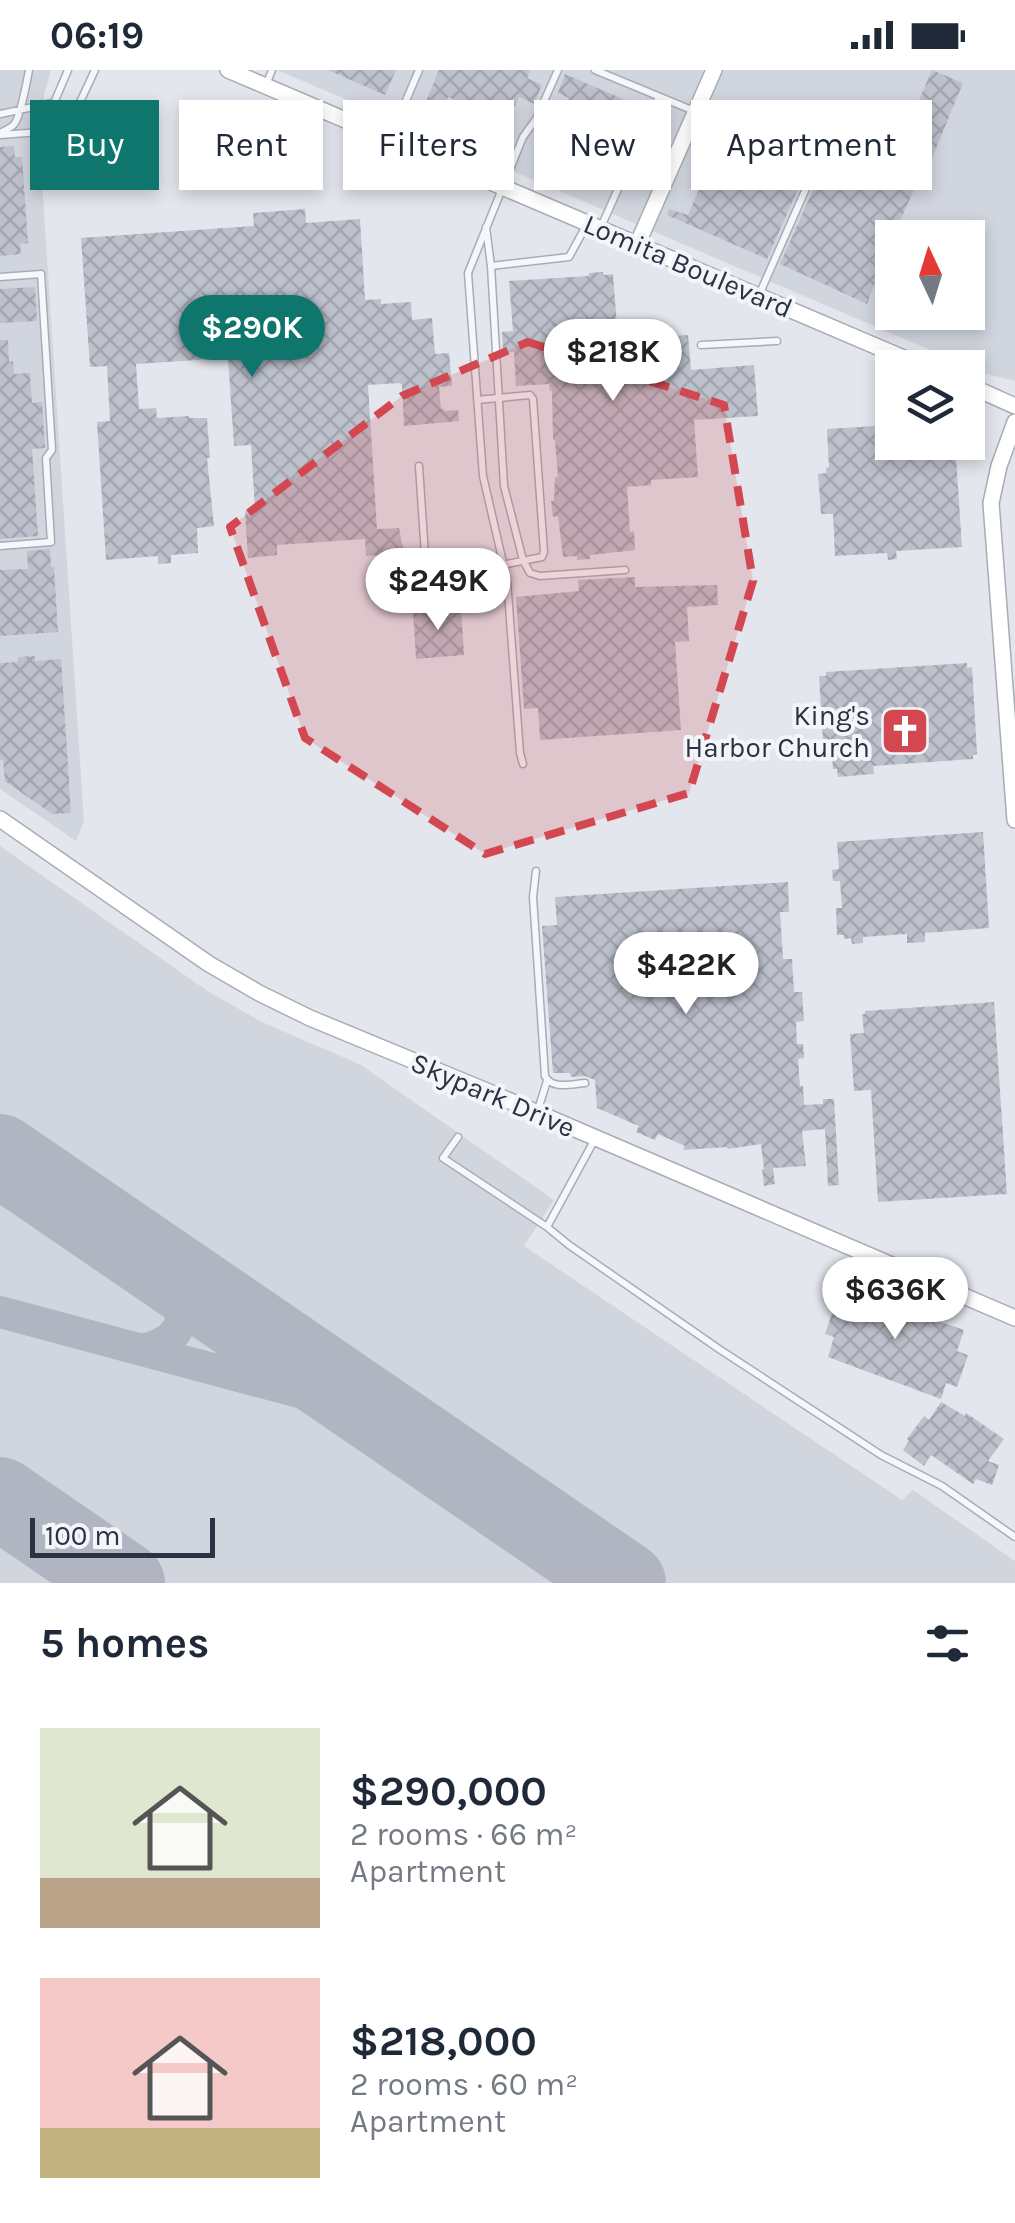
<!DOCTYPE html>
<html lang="en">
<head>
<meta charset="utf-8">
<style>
	body { margin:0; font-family:Karla,sans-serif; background:#f2f2f3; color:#1f2937; height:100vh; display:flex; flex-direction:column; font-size:38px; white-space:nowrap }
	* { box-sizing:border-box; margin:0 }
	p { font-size:32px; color:#747a83 }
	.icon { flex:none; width:55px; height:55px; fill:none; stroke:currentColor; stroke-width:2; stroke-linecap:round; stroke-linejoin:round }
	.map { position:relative; height:1513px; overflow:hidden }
	.drawer { display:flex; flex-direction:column; background:#fff; flex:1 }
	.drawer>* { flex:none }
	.hud { position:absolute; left:30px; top:30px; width:955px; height:90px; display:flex; gap:20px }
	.needle { width:65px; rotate:356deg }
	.buttons { position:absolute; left:875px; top:150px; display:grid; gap:20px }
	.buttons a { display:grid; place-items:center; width:110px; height:110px; border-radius:0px; background:#fff; box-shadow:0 5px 15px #0003; font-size:50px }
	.scale { position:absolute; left:30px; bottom:25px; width:185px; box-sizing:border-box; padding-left:10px; border:5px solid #2a3244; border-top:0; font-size:28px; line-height:35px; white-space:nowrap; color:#2a3244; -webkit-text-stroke:8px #f3f5f9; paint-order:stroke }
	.price { position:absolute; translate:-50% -85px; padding:0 22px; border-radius:35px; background:#fff; color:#222; font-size:32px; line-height:65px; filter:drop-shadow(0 2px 5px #0008) }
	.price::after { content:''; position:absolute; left:50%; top:60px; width:30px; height:22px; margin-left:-15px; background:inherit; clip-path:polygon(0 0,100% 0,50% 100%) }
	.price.active { background:#0f766e; color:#fff }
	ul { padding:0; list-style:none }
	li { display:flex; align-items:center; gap:30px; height:250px; padding:0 40px }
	li span { display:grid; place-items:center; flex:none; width:280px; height:200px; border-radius:0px; color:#555 }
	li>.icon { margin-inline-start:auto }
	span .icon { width:120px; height:120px; fill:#fffc; stroke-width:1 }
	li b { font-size:42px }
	h2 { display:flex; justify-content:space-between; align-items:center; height:120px; padding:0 40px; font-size:42px }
	.chip { padding:0 35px; border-radius:0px; background:#fff; box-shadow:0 5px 15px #0003; font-size:35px; line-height:90px }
	.chip.active { background:#0f766e; color:#fff }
	.status { display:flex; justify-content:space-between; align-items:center; height:70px; padding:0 50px; background:#fff; direction:ltr }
	.status svg { height:28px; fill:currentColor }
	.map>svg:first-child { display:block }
	.built { fill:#d1d5de; fill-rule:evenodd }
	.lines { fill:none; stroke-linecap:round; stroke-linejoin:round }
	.taxiway { stroke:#b0b5c1; stroke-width:32 }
	.runway { stroke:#b0b5c1; stroke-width:82 }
	.building { fill:url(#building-cross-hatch) }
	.lane-casing { stroke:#a8acb6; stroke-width:9 }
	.secondary-casing { stroke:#a8acb6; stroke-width:18 }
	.lane { stroke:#f6f7fa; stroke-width:6 }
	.secondary { stroke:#fff; stroke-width:15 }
	.marked { fill:#d24750; fill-opacity:0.2; stroke:#d24750; stroke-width:8; stroke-dasharray:20 12; stroke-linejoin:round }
	.labels { text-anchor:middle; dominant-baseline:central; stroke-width:8; stroke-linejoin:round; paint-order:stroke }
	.street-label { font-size:28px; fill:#2a3244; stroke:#f3f5f9 }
	.poi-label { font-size:28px; fill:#2a3244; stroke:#f3f5f9; text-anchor:end }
</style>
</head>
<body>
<div class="status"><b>06:19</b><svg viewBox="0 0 49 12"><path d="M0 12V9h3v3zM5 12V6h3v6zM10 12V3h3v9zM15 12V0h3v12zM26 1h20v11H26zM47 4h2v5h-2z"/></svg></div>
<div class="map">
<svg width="1015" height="1513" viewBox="0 0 1015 1513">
	<defs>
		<pattern id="building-cross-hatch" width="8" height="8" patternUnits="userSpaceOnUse" patternTransform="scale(2.5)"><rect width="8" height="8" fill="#bdc1cc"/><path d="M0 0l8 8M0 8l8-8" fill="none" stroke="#a3a6b0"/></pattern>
	</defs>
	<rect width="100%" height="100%" fill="#e3e6ec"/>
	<path class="built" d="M0,0H51L44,25L40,81L84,752L76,771L0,719Z
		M277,0H1015V311L986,304ZM892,168H968V242H892Z
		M0,776L209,922L262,952L361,995L554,1130L524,1176L902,1430L913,1420L1015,1491V1513H0Z"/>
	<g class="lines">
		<path class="taxiway" d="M0,1242L377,1343
			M141,1280C189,1270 187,1242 173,1204"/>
		<path class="runway" d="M0,1085L625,1513
			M0,1428L124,1513"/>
	</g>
	<path class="building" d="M328,0H396L385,25Z
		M439,0H530L527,8L542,15L534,34L519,27L498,74L462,58L471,37L448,27L439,48L422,41Z
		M932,0L963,13L932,88L918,82L932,49L914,42Z
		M565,4L639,36L622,74L625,76L609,119L543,91L552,65L539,59L545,47L558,52L569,28L558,23Z
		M737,31L779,49L780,46L790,50L789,53L821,67L767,189L667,145L669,139L688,145Z
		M834,73L919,109L892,168L867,234L780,194Z
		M14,76L15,87H22L28,173L20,174L21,184L0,186V77Z
		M305,139L306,153L360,149L365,230L381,229V234L411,232L412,250L432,248L435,284L449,283L452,316L439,317L441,339H444V341L458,340L459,351L404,356L402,315L399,313L368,315L377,459L399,458L404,483L366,486L365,469L277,475V485L248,488L245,441L255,440L251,375L234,376L228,288L136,294L139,339L156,338L157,348L189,346V348H207L210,388H207L214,456L197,458L198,483L171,485V493L158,494V486L106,490L97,352L110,351L107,296L90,297L81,168L254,156L253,143Z
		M603,202V205L613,204L618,270L688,265L691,300L754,295L758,346L694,350L698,407L651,410V415L627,417L630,462L634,461L635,480L590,485V489L577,490V486L563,487L558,446L553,447L551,431H554L555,407H558L555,370H553L552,321H550L549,314L516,316L514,282L503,283L502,262L513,261L509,211L589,206V203Z
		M35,217L37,251L0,253V219Z
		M0,270H8L9,292L13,291L14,304L30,303L32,333L42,332L45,378L32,379L38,466L0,469Z
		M892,355V372H955L962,477L896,481L897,489L888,490L887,483L835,486L833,444H821L818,404L826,403V398L829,397L827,359Z
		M50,479L51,497H54L58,562L0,566V500L28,499L27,481Z
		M635,507V517L717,515L718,535L687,537L689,571L675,572L681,660L540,670L538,638L524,639L516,527L579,521L578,510Z
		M461,537L464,585L416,589L413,541Z
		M35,586V591L61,589L71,743L52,744L5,711L3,690H0V593L18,592V587Z
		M967,593V598L972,597L977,684L973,685V689L873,696L874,704L838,707L837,699H833L832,686L824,687L819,606H826V602Z
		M983,762L989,858L925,863V872L907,873V864L863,867V873L852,874L851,868L844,869V865H837L836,838H842L840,811H833L832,800L839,799L837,772Z
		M788,812L789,842H780L783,889H792L794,922H802L804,951L796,952L797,974H803L804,988L798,989L800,1016H803L804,1035L823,1034V1029H834L839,1115L828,1116L825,1059L802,1061L806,1096L773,1098L775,1114L764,1116L762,1099H767H764L761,1074L728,1079L727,1077L683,1080L685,1076L658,1064L655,1070L636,1062L639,1056L597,1038L595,1010L585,1006L571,1007L570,1003H553L542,856L557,855L555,827Z
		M994,932L1007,1124L878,1132L871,1020L854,1021L850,964L864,963L862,944H865V941Z
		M841,1217L854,1221L855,1217L905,1234L903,1239L964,1260L957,1281L968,1285L957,1317L946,1313L941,1329L828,1287L834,1267L825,1264Z
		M941,1332L965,1346L966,1343L1004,1369L988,1391L999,1395L992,1415L976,1409L973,1414L931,1385L924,1396L903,1380L909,1371L907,1369L924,1346L929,1350Z"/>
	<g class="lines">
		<g class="lane-casing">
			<path id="lane" d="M595,0L694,41
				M266,15L272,0
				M0,44L52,33
				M54,60L51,40L68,0
				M0,63C4,61 13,57 15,53C20,46 27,11 29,0
				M0,65L54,61L73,47L95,0
				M390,68L419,0
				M486,157L491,196L504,416L523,490L530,503L540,506L625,500
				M601,157L659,27
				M491,196L569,187L587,154
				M0,207L41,204L52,380L46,388L51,472L0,476
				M759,225L834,55
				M701,275L777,271
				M477,330L530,325L533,329L544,482L542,487L502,495
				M419,396L426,500
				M523,694L520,683L507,510L483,406L468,203L523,67L536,49L558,0
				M536,801L533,827L545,1006C552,1020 571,1014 585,1013
				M537,1043L547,1011
				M458,1067L443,1088L547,1157
				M595,1069L547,1157L569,1175L719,1279L881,1385L942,1416L1015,1467"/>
		</g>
		<g class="secondary-casing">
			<path id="secondary" d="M228,0L927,298
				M637,175L714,0
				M968,315L1015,336
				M1015,352L999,396L991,433L1015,750
				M0,749L209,894L259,923L310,948L489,1022L1015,1248"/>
		</g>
		<use href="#lane" class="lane"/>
		<use href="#secondary" class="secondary"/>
	</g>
	<path class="marked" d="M528,272L724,335L753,511L689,723L485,784L305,668L230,457L402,326Z"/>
	<defs>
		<g id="church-square" transform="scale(2.5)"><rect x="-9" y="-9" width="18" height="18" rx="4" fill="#d24750" stroke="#f3f5f9"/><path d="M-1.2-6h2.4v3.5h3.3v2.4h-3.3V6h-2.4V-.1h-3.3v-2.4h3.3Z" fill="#fff"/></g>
	</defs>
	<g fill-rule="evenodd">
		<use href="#church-square" x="905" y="661"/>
	</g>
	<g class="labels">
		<g class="street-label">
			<text transform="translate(688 196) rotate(23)">Lomita Boulevard</text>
			<text transform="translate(493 1025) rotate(23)">Skypark Drive</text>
		</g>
		<g class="poi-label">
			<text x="870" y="645">King's<tspan x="870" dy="32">Harbor Church</tspan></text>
		</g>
	</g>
</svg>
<div class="buttons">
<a><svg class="needle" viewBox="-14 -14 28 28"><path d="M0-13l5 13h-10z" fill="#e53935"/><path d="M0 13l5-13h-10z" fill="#747a83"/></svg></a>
<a><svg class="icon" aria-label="layers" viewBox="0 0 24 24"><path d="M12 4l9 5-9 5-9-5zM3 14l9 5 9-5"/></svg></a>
</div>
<div class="scale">100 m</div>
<b class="price active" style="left:252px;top:310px">$290K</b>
<b class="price" style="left:613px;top:334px">$218K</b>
<b class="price" style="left:438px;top:563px">$249K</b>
<b class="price" style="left:686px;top:947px">$422K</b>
<b class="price" style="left:895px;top:1272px">$636K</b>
<div class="hud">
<a class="chip active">Buy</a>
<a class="chip">Rent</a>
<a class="chip">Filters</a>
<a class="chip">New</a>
<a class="chip">Apartment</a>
</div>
</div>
<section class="drawer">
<h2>5 homes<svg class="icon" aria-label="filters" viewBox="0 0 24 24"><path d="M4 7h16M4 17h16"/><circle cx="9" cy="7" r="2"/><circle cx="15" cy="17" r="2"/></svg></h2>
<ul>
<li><span style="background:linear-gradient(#dfe7d0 75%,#b9a48a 0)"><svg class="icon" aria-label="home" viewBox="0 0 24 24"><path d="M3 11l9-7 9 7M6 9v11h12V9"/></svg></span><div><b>$290,000</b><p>2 rooms · 66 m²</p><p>Apartment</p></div></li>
<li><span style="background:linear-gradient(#f6c9c9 75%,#c2b280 0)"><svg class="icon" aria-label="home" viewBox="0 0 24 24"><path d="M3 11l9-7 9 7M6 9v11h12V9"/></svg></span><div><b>$218,000</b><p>2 rooms · 60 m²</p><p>Apartment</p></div></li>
</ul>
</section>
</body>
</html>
